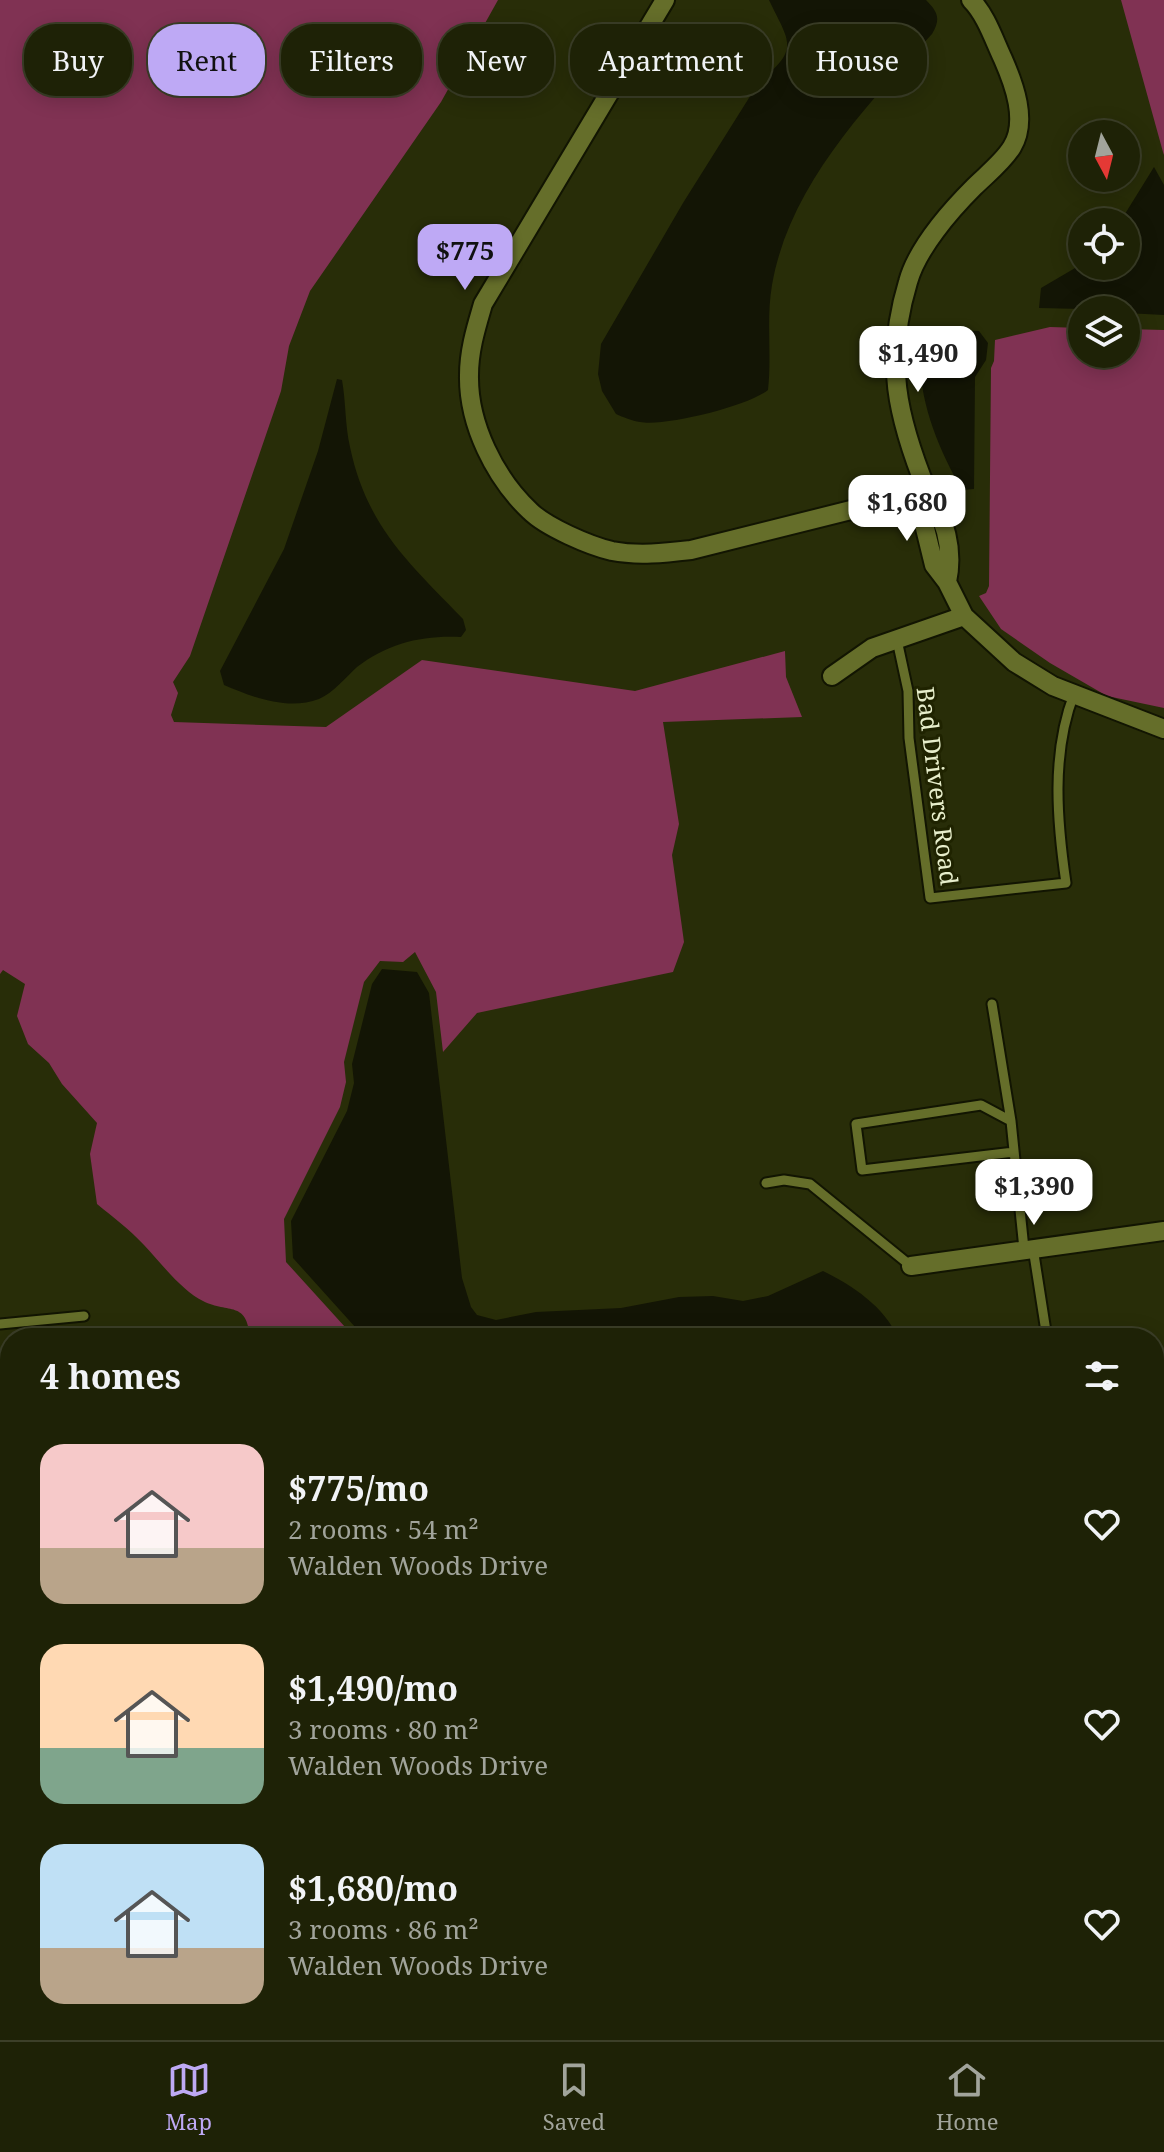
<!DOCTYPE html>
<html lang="en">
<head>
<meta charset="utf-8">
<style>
	body { margin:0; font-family:"Noto Serif",serif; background:#2b2f14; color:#f1f3f6; height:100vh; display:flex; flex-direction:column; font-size:30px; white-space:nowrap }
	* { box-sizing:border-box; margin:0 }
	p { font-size:26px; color:#a1a49b }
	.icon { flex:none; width:44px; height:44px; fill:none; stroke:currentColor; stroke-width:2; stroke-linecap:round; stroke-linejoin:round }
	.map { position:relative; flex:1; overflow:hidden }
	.sheet { position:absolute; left:0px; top:1328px; width:1164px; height:712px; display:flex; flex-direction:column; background:#1e2206; border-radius:32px 32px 0 0; box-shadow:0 4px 20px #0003,0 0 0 2px #3c3f28 }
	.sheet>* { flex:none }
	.guide { position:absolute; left:24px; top:24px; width:1116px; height:72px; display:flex; gap:16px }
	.needle { width:52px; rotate:173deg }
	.buttons { position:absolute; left:1068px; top:120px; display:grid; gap:16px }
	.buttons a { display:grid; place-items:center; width:72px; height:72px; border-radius:50%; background:#1e2206; box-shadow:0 4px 20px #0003,0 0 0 2px #3c3f28; font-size:40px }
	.price { position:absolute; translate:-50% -68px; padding:0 18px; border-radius:16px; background:#fff; color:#222; font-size:26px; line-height:52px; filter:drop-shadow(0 2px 4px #0008) }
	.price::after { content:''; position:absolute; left:50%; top:48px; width:24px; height:18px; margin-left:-12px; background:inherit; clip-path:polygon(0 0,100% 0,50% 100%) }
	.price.selected { background:#bea9f5; color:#111 }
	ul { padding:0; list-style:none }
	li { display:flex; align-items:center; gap:24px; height:200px; padding:0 40px }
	li span { display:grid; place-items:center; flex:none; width:224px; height:160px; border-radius:24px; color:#555 }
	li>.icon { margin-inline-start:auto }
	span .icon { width:96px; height:96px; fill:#fffc; stroke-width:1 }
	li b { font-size:34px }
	h2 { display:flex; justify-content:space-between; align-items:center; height:96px; padding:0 40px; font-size:34px }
	.pill { padding:0 28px; border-radius:32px; background:#1e2206; box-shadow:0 4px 20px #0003,0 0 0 2px #3c3f28; font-size:28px; line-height:72px }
	.pill.selected { background:#bea9f5; color:#111 }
	.menu { display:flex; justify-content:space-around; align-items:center; height:112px; border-top:2px solid #3c3f28; background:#1e2206; font-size:22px; color:#a1a49b }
	.menu a { display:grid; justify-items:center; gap:4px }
	.menu .selected { color:#bea9f5 }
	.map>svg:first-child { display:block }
	.green { fill:#803253 }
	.water { fill:#131505 }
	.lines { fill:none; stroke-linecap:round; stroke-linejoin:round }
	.service-casing { stroke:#121502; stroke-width:13 }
	.minor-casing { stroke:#121502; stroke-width:22 }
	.primary-casing { stroke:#121502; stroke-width:26 }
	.service { stroke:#656e2a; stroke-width:9 }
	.minor { stroke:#656e2a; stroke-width:18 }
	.primary { stroke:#978da3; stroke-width:22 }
	.labels { text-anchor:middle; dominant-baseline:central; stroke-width:6; stroke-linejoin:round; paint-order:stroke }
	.street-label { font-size:24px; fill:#e7eecb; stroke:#1f2300 }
</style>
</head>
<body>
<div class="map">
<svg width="1164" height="2040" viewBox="0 0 1164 2040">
	<rect width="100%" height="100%" fill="#282d08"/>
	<path class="green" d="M0,0H498L441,102L310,291L289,346L281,391L190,656L173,682L178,693L171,715L174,722L326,727L422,660L635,691L785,651L786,677L802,717L663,722L679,824L672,855L684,942L673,972L477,1013L443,1052L436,992L415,952L403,962L380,961L364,982L344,1062L346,1082L340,1107L284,1219L286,1262L355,1338H250C247,1300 229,1314 203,1301C182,1291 160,1262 144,1245C130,1230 113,1217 97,1204L90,1154L97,1123L62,1084L49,1063L28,1044L17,1016L25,984L3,970L0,974Z
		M1121,0H1164V155L1163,152Z
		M1050,327L1082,328V354H1126V329L1164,330V708L1107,696L1050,663L1001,629L979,596L986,593L989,586L991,368L994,361L995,340Z
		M446,2030H722L723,2040H513L496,2035L457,2040Z"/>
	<path class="water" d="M769,0H926C938,12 941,19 932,34C867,105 789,186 772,285C766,320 772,355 768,390C749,406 664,427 640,422C632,421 623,417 616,414L602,391L598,374L601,344L683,203L759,82C800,48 790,44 769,0Z
		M1154,167L1164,185V315L1126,313V310L1039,308L1041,288L1082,264L1126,266V222H1120Z
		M930,330L979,331L988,343L986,360L975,377L974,489L962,490C936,444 912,387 923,333Z
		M337,379L342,380C346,403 345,425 350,447C367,527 409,563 463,619L466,630L461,637C423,635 388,643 357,667C346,677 333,693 319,699C288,711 252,697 224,685L220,671L284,549L318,451Z
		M382,969L417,972L429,993L462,1278L471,1307L477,1315L496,1320L536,1312L621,1308L679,1297L713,1296L743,1301L768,1296L823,1271C852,1285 885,1307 898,1338H365L293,1258L291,1221L347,1111L354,1083L352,1064L372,984Z"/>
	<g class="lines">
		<g class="service-casing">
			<path id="service" d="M897,640L908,691L909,738L930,898L1066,883C1057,821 1051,754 1074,694
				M992,1004L1011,1121
				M1014,1152L862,1170L856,1124L981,1105L1011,1121L1024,1249
				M766,1183L784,1180L810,1184L911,1266
				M1033,1248L1047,1338
				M0,1324L84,1316
				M0,1775L10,1773"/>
		</g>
		<g class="minor-casing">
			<path id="minor" d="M665,0L483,304C476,328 469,350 469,375C468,424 495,478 530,511C546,527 590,546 612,551C638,556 665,553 691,550L927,491C897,417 884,361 908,282C917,249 950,211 974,187C986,175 1003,162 1012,147C1028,121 1014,84 1003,59C994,40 986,15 971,0
				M927,491L922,516L934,565L947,582L964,616L1014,662L1053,686L1164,729
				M927,491C945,518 954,550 947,582
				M832,676L872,648L964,616
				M911,1266L1164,1231
				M267,2030L278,2037
				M838,2030L840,2040
				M1148,2030L1162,2040
				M111,2040L187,2030"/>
		</g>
		<g class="primary-casing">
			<path id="primary" d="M1154,1617L1164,1615
				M1154,1658L1164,1655
				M0,1856L10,1855
				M0,1893L10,1891"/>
		</g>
		<use href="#service" class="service"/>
		<use href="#minor" class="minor"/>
		<use href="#primary" class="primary"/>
	</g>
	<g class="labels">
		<g class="street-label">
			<text transform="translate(938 786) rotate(83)">Bad Drivers Road</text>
		</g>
	</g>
</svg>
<div class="buttons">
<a><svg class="needle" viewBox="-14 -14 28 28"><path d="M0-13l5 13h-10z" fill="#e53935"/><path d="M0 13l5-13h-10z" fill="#a1a49b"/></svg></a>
<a><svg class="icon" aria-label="locate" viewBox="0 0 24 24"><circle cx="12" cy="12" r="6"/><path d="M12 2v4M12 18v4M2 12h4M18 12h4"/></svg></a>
<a><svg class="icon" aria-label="layers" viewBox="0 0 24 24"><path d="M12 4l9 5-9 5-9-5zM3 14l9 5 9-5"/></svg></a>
</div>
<b class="price selected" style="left:465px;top:292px">$775</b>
<b class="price" style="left:918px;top:394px">$1,490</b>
<b class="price" style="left:907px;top:543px">$1,680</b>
<b class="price" style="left:1034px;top:1227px">$1,390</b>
<div class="guide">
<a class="pill">Buy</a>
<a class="pill selected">Rent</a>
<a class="pill">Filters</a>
<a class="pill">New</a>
<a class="pill">Apartment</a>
<a class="pill">House</a>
</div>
<section class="sheet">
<h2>4 homes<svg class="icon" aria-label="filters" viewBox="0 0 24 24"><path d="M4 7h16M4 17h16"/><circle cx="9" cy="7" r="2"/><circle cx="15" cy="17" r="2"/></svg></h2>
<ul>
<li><span style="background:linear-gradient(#f6c9c9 65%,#b9a48a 0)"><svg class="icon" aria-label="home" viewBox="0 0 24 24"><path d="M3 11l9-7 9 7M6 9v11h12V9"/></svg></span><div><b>$775/mo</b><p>2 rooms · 54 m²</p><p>Walden Woods Drive</p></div><svg class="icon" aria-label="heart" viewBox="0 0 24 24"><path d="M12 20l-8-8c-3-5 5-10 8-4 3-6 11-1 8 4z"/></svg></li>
<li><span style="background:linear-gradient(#ffd9b3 65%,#7fa58c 0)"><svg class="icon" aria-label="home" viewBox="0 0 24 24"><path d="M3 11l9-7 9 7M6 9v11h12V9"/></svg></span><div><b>$1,490/mo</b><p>3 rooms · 80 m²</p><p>Walden Woods Drive</p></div><svg class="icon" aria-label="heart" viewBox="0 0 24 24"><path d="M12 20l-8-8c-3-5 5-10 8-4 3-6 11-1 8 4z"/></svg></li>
<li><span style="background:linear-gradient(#bfe0f5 65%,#b9a48a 0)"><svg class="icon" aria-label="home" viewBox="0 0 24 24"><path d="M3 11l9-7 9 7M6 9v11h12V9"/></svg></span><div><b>$1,680/mo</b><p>3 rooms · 86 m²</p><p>Walden Woods Drive</p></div><svg class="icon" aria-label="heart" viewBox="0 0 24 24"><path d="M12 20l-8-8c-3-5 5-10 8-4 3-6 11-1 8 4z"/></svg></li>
</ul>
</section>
</div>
<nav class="menu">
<a class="selected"><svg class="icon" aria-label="map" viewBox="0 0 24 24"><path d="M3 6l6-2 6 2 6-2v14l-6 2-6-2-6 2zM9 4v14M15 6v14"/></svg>Map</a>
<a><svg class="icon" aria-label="saved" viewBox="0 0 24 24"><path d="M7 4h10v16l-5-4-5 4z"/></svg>Saved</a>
<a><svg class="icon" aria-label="home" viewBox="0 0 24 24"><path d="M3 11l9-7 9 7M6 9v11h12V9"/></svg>Home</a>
</nav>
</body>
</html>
